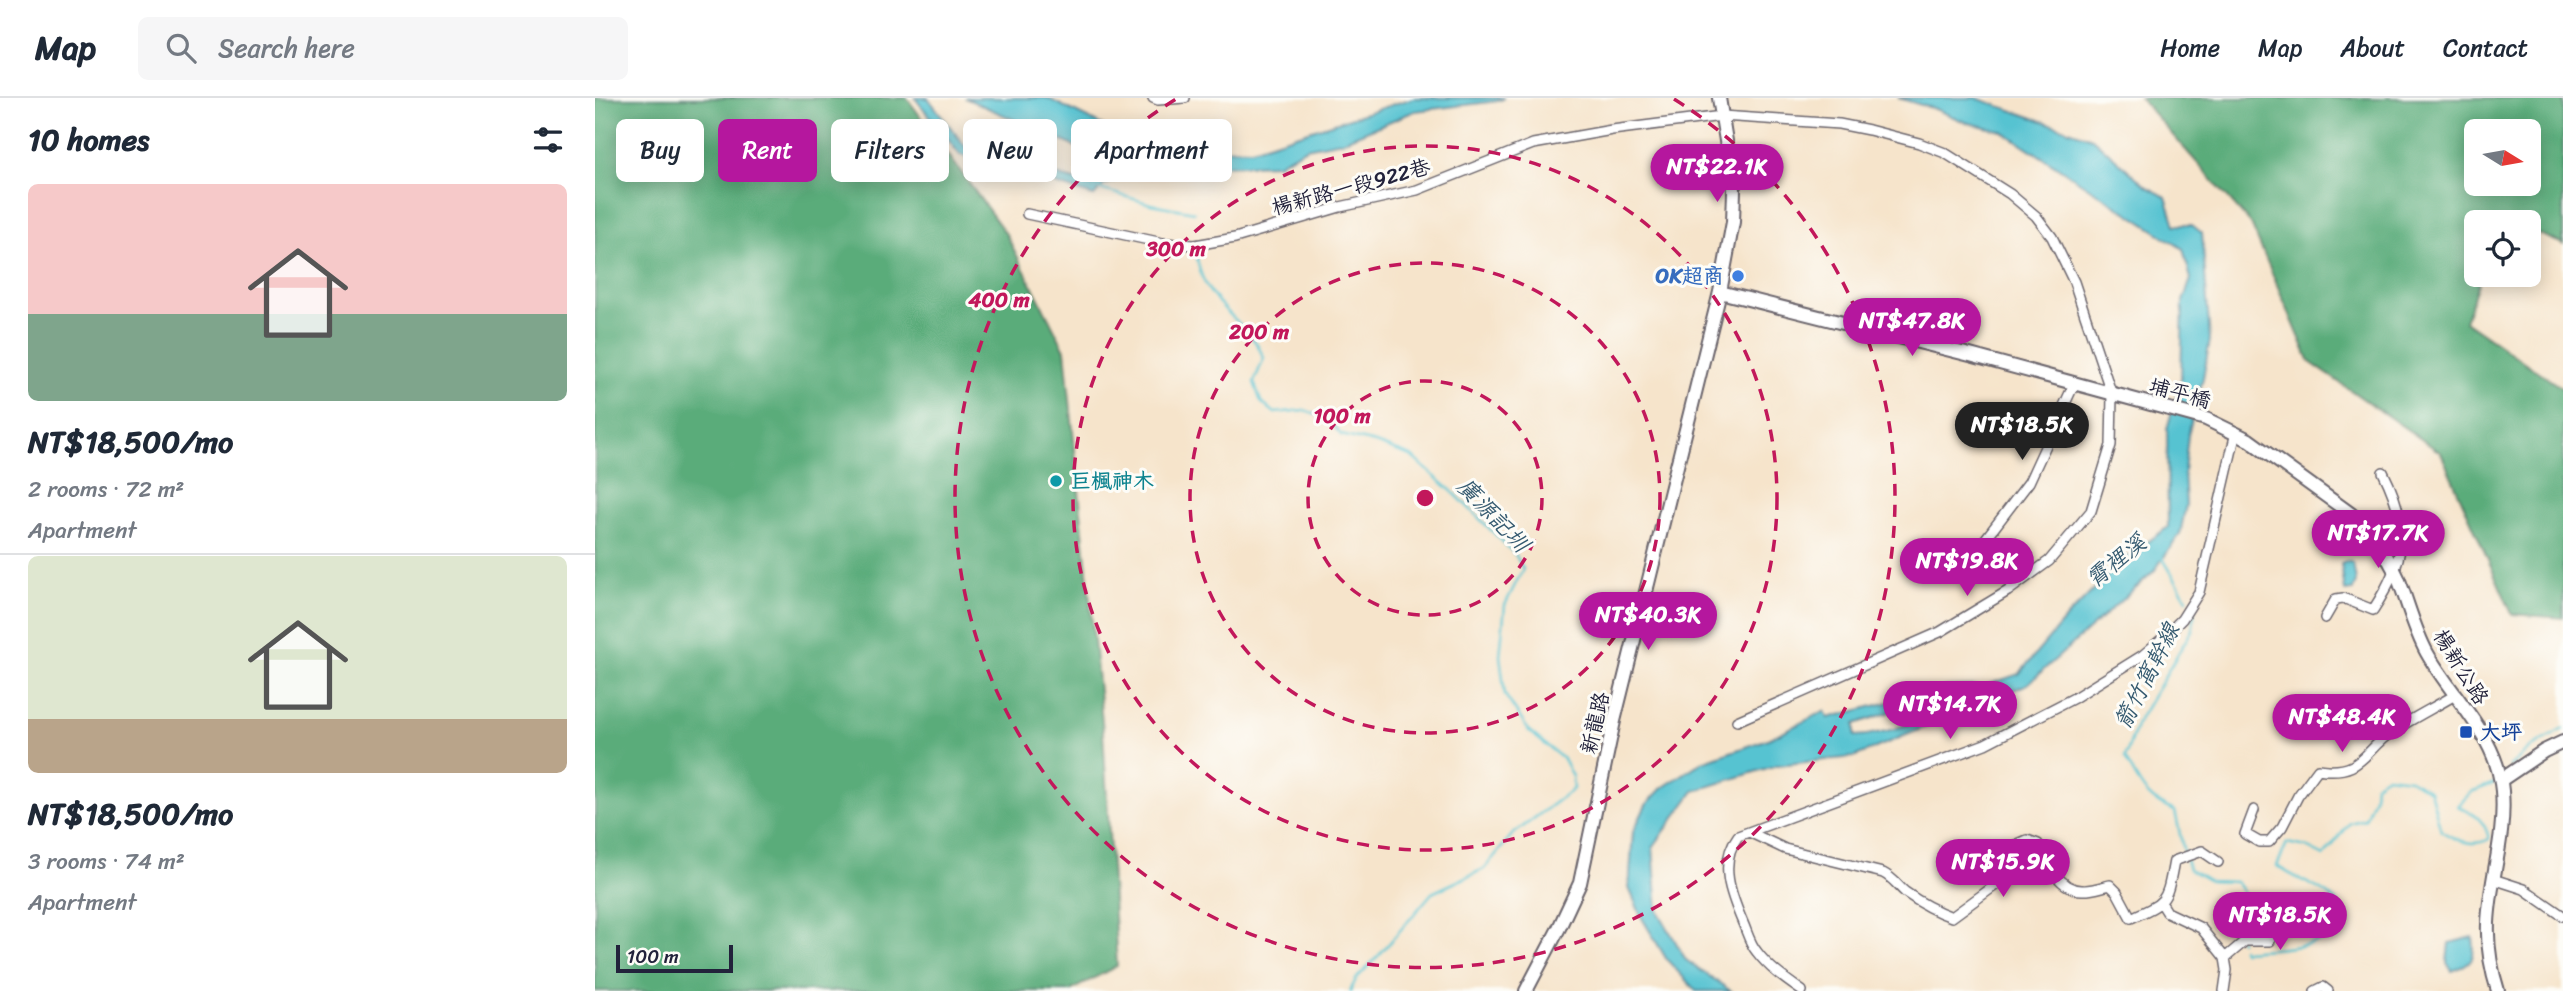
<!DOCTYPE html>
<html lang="en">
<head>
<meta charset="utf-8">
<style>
	body { margin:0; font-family:Sriracha,"LXGW WenKai TC",sans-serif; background:#f6f6f7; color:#1f2937; height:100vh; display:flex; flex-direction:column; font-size:26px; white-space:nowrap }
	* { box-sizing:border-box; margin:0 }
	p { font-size:23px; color:#747a83 }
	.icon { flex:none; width:38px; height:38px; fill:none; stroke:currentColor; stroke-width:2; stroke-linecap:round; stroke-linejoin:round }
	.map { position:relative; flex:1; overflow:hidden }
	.sheet { display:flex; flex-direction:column; background:#fff; width:595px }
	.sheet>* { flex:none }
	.hud { position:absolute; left:21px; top:21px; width:665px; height:63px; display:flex; gap:14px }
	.needle { width:46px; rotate:101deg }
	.buttons { position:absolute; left:1869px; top:21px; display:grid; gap:14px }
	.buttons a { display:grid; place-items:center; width:77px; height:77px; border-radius:10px; background:#fff; box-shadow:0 4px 18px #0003; font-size:35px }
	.scale { position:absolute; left:21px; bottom:18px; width:117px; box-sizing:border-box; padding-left:7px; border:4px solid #22223b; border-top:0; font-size:19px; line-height:24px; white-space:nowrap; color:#22223b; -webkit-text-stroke:5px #fdfcf7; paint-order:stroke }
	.price { position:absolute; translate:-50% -60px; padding:0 16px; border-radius:24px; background:#b5179e; color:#fff; font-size:23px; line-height:46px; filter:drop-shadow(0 2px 4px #0008) }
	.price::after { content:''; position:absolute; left:50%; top:42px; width:21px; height:16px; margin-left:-10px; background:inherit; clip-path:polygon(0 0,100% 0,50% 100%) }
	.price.active { background:#222; color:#fff }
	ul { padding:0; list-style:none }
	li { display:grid; align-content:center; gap:14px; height:371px; padding:0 28px }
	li+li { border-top:2px solid #e0e1e3 }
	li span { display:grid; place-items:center; height:217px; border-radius:10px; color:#555 }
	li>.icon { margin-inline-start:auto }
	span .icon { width:126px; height:126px; fill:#fffc; stroke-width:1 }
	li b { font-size:30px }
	h2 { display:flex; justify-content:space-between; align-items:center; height:84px; padding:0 28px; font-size:30px }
	.chip { padding:0 24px; border-radius:10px; background:#fff; box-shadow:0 4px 18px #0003; font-size:24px; line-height:63px }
	.chip.active { background:#b5179e; color:#fff }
	header { display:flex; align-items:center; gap:42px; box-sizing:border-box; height:98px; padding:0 35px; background:#fff; border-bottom:2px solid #e0e1e3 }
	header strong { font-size:33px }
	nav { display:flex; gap:38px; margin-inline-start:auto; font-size:24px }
	.search { width:490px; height:63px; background:#f6f6f7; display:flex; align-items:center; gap:18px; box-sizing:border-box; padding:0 24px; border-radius:10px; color:#747a83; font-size:26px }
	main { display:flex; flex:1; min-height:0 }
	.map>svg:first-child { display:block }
	.forest { fill:#5aac7a; stroke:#3e675a; stroke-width:2; fill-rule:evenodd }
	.water { fill:#57c3d1; stroke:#3c7286; stroke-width:2; fill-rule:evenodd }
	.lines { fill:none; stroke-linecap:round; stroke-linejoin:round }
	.stream { stroke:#57c3d1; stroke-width:2.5 }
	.street-casing { stroke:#6c666d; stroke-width:12 }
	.secondary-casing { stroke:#6c666d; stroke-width:16 }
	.street { stroke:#fff; stroke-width:9 }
	.secondary { stroke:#fff; stroke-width:12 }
	.ring { fill:none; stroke:#c2185b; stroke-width:3.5; stroke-dasharray:12 9 }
	.shop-dot { fill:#3f7fe0; stroke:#fdfcf7; stroke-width:2.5 }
	.culture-dot { fill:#0f9aa8; stroke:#fdfcf7; stroke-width:2.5 }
	.transit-dot { fill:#1a4fb4; stroke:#fdfcf7; stroke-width:2.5 }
	.labels { text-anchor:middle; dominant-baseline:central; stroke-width:6; stroke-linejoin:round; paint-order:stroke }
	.street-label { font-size:21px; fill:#22223b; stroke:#fdfcf7 }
	.shop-label { font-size:21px; font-weight:bold; fill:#366cbe; stroke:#fdfcf7; text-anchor:end }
	.culture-label { font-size:21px; font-weight:bold; fill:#0d838f; stroke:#fdfcf7; text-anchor:start }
	.transit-label { font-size:21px; font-weight:bold; fill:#164399; stroke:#fdfcf7; text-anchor:start }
	.water-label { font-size:23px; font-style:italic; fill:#355a70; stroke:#fdfcf7 }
	.centre { fill:#c2185b; stroke:#fdfcf7; stroke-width:3.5 }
	.ring-label { font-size:21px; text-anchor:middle; font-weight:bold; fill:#c2185b; stroke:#fdfcf7; stroke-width:6; stroke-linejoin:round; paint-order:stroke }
</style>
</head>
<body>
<header>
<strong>Map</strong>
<div class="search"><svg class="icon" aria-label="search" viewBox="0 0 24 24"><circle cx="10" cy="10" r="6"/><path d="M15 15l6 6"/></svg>Search here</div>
<nav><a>Home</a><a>Map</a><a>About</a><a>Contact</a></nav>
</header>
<main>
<section class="sheet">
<h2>10 homes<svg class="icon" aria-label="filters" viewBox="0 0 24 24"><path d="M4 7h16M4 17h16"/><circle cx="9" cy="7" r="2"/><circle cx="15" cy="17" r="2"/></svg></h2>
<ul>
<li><span style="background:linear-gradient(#f6c9c9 60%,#7fa58c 0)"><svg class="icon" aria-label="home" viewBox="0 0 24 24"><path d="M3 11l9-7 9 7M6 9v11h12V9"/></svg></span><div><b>NT$18,500/mo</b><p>2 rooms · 72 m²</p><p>Apartment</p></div></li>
<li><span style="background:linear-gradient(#dfe7d0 75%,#b9a48a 0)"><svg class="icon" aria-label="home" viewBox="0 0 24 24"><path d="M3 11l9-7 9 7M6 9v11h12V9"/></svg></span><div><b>NT$18,500/mo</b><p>3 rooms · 74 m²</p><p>Apartment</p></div></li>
</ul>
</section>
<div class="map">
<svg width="1968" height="893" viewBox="0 0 1968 893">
	<rect width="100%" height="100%" fill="#fdfcf7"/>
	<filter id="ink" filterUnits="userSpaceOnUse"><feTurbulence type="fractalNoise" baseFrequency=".0143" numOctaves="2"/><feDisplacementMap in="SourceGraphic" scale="14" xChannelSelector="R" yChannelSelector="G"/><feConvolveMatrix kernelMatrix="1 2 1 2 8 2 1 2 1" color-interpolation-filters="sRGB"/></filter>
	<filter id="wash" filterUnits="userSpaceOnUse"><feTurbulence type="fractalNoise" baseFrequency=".00686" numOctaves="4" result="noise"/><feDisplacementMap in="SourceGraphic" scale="28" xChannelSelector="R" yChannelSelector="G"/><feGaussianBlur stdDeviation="1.57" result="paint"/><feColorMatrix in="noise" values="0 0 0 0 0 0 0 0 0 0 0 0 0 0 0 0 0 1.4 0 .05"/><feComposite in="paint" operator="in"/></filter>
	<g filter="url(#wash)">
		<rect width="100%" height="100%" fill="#f6e4cb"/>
		<path class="forest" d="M0,0H312L411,136L470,252L508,633L522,868L475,893H0Z
			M1545,0H1968V146L1934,132V124H1913L1905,121L1904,124H1881V177H1886L1870,223L1968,291V520L1917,516L1846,355L1715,264L1656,126ZM1881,33H1934V86H1881Z"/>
		<path class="water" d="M320,0H333L373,52L497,87L513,63L370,0H452L551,49L657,51L818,0H910L903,3L820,13L747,43L711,50L682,66L554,70L509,87L499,98L365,57Z
			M1303,0H1381L1497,40L1552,89L1571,99L1580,127H1597L1607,135L1615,242L1608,280L1593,337L1589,374L1591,407L1585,436L1559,473L1433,586L1259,659L1182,667L1099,693L1058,749L1063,813L1091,862L1136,893H1101L1072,862L1047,820L1034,790L1038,734L1051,707L1067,690L1107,664L1173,641L1230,613L1233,620L1351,589L1389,588L1424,576L1472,519L1527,463L1573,429L1572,331L1586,281L1588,203L1596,181L1588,151L1407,33L1370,24L1340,11ZM1360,602C1328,621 1297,636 1260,638V626L1321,605Z
			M1752,463L1758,465L1761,484L1758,492L1750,493L1746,466Z
			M1878,839C1881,861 1877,865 1857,873L1852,865L1854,845Z"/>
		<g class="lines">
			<path class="stream" d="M505,91L556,106L599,114
				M601,151C604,195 628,207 655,237C661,243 665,252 669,260L659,284L666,304L680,315L709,312L732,320L746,337L780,345L816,358L859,395L920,456L928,471L910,507L905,558L910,597L934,633L968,661L977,678L978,691L917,737L889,771L837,795L785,856L762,880L755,893
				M1567,459L1592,501
				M1915,668L1934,651L1968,631
				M1589,755L1580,713C1550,702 1545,686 1530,660L1542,625L1597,532L1600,514
				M1591,762L1594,771L1615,783L1641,784L1648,794C1647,813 1641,824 1645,843
				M1647,850L1648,853C1683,850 1723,852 1752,828L1753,818C1731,787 1711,788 1682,768L1692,745L1711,749L1729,758L1755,725L1770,721L1779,699L1780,686L1792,678L1815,681L1835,693L1846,733C1861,742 1878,750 1894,741C1890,722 1880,716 1863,708L1876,694L1897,686L1902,682"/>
		</g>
	</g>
	<g filter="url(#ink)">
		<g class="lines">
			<g class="street-casing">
				<path id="street" d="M558,0L563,2L590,0
					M432,116L568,145L600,147L640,140L745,109L822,92L938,46L1017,32L1127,18L1244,26L1274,32L1324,45L1350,55L1415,96L1441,118L1457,139L1479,184L1517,297L1516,347L1496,413L1454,463L1413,493L1345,534L1142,623
					M1386,447L1434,384L1479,286
					M1730,520L1741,501L1748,500L1778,512C1811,461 1816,430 1788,374
					M1659,712L1650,736L1664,744H1674L1687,729L1703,698L1723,671C1769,678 1768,652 1798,633C1818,620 1840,609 1860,597
					M1154,734L1190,751L1288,775C1298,780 1302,787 1310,794C1324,804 1340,813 1357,819L1413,778L1424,764L1420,751L1423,746L1432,742L1443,746C1451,763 1464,792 1487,792C1496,793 1506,789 1515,787L1522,794L1536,820C1574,803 1571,803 1579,763L1607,753L1623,764
					M1898,781L1929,791L1968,818
					M1567,806L1572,814L1606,830L1630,860L1632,872L1629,893
					M1630,860L1650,843H1675L1664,811
					M1207,893C1190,881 1174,870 1162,854C1155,846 1152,834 1148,825C1136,797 1123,765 1143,738L1390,646L1479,600L1548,557L1568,540L1587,521L1604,494L1641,334
					M1720,893L1728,889L1733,893"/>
			</g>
			<g class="secondary-casing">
				<path id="secondary" d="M1125,194L1375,257L1611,321L1654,342L1756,416C1776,435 1792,455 1803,480C1813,505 1819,531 1832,555C1857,600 1903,639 1907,693C1911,738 1895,780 1893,825C1892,848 1896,871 1903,893
					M1906,682L1949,653L1968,644
					M931,893L964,830L985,785L1019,623L1125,194L1138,124L1139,92L1124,0"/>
			</g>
			<use href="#street" class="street"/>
			<use href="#secondary" class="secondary"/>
		</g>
	</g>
	<g class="ring">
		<circle cx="830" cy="400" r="117"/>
		<circle cx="830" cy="400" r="235"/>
		<circle cx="830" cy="400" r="352"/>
		<path d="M1079 1A470 470 0 1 1 581 1"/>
	</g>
	<circle class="shop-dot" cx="1143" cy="178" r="7"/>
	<circle class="culture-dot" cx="461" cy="383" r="7"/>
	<rect class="transit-dot" x="1864" y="627" width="14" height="14" rx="3.5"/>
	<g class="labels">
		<g class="street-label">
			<text transform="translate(756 89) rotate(-15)">楊新路一段922巷</text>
			<text transform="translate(1585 295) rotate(15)">埔平橋</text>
			<text transform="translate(1866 569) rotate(58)">楊新公路</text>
			<text transform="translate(1000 625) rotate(-77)">新龍路</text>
		</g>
		<g class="shop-label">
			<text x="1129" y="178">OK超商</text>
		</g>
		<g class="culture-label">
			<text x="475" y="383">巨楓神木</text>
		</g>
		<g class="transit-label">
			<text x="1885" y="634">大坪</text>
		</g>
		<g class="water-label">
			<text transform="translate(898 417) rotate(46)">廣源記圳</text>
			<text transform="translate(1521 463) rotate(-39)">霄裡溪</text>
			<text transform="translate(1552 578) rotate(-63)">箭竹窩幹線</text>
		</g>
	</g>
	<circle cx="830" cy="400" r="10" class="centre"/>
	<g class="ring-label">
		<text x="581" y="158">300 m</text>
		<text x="404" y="209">400 m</text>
		<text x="664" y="241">200 m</text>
		<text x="747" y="325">100 m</text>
	</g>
</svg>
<div class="buttons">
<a><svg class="needle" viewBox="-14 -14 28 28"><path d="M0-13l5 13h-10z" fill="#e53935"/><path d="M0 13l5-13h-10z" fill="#747a83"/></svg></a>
<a><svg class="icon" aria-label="locate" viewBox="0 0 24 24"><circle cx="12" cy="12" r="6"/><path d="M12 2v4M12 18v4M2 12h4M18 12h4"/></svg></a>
</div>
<div class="scale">100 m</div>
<b class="price" style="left:1122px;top:106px">NT$22.1K</b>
<b class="price" style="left:1317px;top:260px">NT$47.8K</b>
<b class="price active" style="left:1427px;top:364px">NT$18.5K</b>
<b class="price" style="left:1783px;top:472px">NT$17.7K</b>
<b class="price" style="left:1372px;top:500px">NT$19.8K</b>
<b class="price" style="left:1053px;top:554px">NT$40.3K</b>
<b class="price" style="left:1355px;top:643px">NT$14.7K</b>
<b class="price" style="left:1747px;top:656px">NT$48.4K</b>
<b class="price" style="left:1408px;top:801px">NT$15.9K</b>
<b class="price" style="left:1685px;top:854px">NT$18.5K</b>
<div class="hud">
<a class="chip">Buy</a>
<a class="chip active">Rent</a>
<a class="chip">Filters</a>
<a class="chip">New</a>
<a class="chip">Apartment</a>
</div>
</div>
</main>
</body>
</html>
